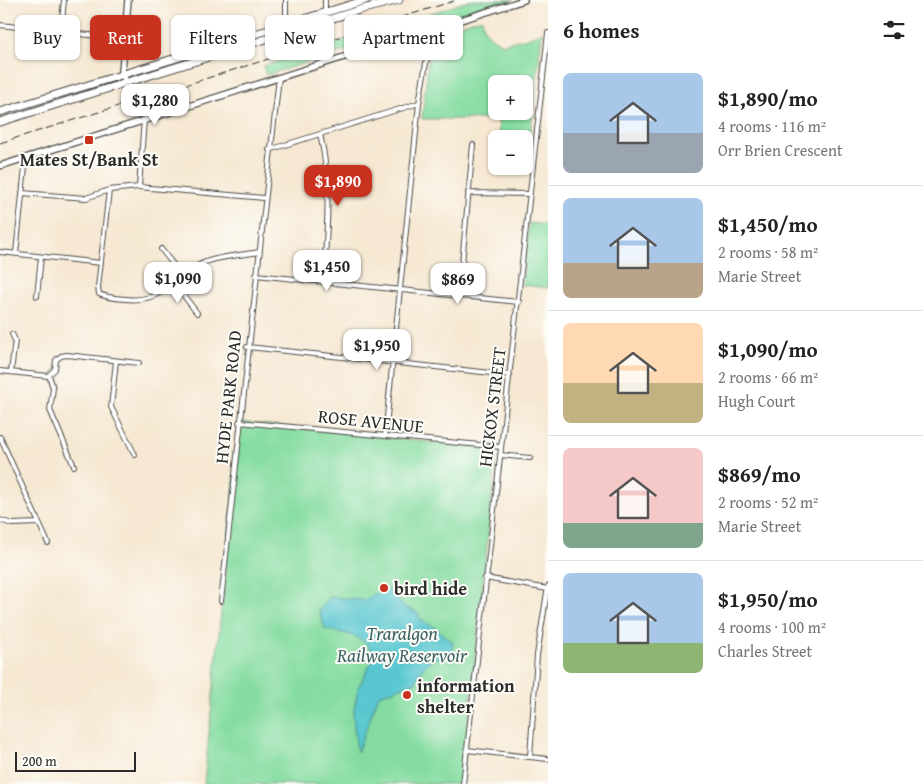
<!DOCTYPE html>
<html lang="en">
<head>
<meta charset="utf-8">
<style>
	body { margin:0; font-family:"Gentium Book Plus",serif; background:#f6f6f6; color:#222; height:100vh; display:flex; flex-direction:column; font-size:19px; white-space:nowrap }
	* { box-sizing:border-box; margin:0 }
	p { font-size:16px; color:#767676 }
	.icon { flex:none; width:28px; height:28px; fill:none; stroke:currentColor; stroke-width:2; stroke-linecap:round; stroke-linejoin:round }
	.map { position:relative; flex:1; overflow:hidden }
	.details { display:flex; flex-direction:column; background:#fff; width:375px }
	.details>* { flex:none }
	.guide { position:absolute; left:15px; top:15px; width:458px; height:45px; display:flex; gap:10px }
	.fabs { position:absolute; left:488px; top:75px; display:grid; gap:10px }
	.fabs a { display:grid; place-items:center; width:45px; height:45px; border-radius:8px; background:#fff; box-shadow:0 1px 4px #0004; font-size:25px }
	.scale { position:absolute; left:15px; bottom:12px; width:121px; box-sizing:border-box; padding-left:5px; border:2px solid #2b2b2b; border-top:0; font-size:14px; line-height:18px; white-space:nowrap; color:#2b2b2b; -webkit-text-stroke:4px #fdfcf7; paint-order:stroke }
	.price { position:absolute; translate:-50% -42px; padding:0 11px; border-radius:10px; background:#fff; color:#222; font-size:16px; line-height:32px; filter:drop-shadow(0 1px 2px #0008) }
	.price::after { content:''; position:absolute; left:50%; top:30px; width:15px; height:11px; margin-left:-8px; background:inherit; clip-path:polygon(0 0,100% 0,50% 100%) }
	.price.active { background:#c8321e; color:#fff }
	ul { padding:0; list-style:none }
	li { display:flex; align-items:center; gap:15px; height:125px; padding:0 15px }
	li+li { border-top:1px solid #e0e0e0 }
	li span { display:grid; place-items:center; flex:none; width:140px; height:100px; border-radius:8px; color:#555 }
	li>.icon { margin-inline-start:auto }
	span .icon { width:60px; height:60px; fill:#fffc; stroke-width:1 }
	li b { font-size:21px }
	h2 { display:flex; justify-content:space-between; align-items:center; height:60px; padding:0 15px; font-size:21px }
	.pill { padding:0 18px; border-radius:8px; background:#fff; box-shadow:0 1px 4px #0004; font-size:18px; line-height:45px }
	.pill.active { background:#c8321e; color:#fff }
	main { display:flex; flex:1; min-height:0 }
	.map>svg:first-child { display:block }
	.green { fill:#84dca0; stroke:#588466; fill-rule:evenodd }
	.water { fill:#5ac7d0; stroke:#42797e }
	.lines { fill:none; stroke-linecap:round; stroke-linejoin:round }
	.street-casing { stroke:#494744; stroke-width:6 }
	.secondary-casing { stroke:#494744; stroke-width:8 }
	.highway-casing { stroke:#494744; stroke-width:9 }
	.street { stroke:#fff; stroke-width:4 }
	.secondary { stroke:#fff; stroke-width:5.5 }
	.highway { stroke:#fff; stroke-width:7 }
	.rail { stroke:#2b2b2b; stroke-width:1; stroke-dasharray:8 4; stroke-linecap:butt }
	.poi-dot { fill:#c8321e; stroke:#fdfcf7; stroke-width:2 }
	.labels { text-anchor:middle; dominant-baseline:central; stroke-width:4; stroke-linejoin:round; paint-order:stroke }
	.poi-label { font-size:18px; font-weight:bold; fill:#2b2b2b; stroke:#fdfcf7; text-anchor:start }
	.street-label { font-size:18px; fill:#2b2b2b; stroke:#fdfcf7 }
	.water-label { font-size:19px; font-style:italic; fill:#3b6265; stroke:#fdfcf7 }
</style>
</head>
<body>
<main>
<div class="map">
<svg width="548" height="784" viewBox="0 0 548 784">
	<rect width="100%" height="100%" fill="#fdfcf7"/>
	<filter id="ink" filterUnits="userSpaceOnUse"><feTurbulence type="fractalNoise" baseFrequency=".02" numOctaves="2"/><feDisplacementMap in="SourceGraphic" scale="10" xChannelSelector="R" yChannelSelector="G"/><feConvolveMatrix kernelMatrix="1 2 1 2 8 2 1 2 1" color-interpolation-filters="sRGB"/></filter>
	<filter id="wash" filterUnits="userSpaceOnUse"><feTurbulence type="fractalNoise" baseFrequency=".0096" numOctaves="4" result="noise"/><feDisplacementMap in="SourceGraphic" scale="20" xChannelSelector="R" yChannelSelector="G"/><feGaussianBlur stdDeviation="1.12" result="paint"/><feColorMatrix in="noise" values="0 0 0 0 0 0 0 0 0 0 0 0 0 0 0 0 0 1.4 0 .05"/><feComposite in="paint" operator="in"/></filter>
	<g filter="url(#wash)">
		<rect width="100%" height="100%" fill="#f6e8d2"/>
		<path class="green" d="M472,0H513L266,75L263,66Z
			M482,18C483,32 490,37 502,44L528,38L542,32L530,137L499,134L498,119H422L431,34ZM496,84H524V111H496Z
			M529,223L548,225V288L522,285Z
			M240,422L497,449L462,784H204Z"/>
		<path class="water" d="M390,590L403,606L418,613L421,620L437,629L453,642L452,653C432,660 424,661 416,682L379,695L357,753L353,715L358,688L374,657C365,633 347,635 325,629L319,611L330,597L365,600L379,591Z"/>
	</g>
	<g filter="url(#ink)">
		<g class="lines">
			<g class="street-casing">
				<path id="street" d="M325,0V12
					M0,25L125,39
					M286,26V0
					M61,32L64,0
					M320,134C332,184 327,232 323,282
					M269,150L419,103
					M139,187L144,119
					M328,189L359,187
					M109,190L98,287L99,294C107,298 116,298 125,299C165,303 171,278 203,263C219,256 242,255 260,252
					M22,193L86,198L109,190L139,187L264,198
					M468,193L530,194
					M161,249L183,277
					M0,252L101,263
					M16,253L26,157
					M256,275L519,302
					M175,284L197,313
					M37,296L41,257
					M459,296L473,145
					M247,347L510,375
					M116,361L111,407L135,455
					M0,371L48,376L55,369L56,360L61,356L67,355L139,363
					M11,372L15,340L12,334
					M49,375L53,388L50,410L74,466
					M239,422L501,447
					M385,436L419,103L432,29
					M0,437L48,543
					M500,455L530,458
					M0,520L12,524L38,523
					M485,578L548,589
					M221,601L279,77
					M467,750L548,759
					M530,757L537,655L548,586
					M463,784L548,33"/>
			</g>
			<g class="secondary-casing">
				<path id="secondary" d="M126,83L122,71L128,0
					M0,166L524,0"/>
			</g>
			<g class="highway-casing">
				<path id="highway" d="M0,112L366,0
					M0,122L359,10L399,0"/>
			</g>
			<use href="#street" class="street"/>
			<use href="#secondary" class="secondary"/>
			<use href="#highway" class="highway"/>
			<path class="rail" d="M0,143L457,0"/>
		</g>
	</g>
	<g class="poi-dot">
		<rect x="84" y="135" width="10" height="10" rx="2.5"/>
		<circle cx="384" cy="588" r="5"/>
		<circle cx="407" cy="695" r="5"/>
	</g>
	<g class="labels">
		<g class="poi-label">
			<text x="89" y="159" text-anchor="middle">Mates St/Bank St</text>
			<text x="394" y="588">bird hide</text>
			<text x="417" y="685">information<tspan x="417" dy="21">shelter</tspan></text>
		</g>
		<g class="street-label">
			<text transform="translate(228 397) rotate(-84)">HYDE PARK ROAD</text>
			<text transform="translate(492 407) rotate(-83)">HICKOX STREET</text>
			<text transform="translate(371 421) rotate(6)">ROSE AVENUE</text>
		</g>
		<g class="water-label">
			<text x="402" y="633">Traralgon<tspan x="402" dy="22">Railway Reservoir</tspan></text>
		</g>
	</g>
</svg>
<div class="fabs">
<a>+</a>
<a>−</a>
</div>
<div class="scale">200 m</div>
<b class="price" style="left:155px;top:126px">$1,280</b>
<b class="price active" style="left:338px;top:207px">$1,890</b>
<b class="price" style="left:327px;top:292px">$1,450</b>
<b class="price" style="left:178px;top:304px">$1,090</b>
<b class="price" style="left:458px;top:305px">$869</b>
<b class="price" style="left:377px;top:371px">$1,950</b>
<div class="guide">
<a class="pill">Buy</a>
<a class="pill active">Rent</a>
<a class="pill">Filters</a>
<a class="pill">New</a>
<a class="pill">Apartment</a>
</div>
</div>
<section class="details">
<h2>6 homes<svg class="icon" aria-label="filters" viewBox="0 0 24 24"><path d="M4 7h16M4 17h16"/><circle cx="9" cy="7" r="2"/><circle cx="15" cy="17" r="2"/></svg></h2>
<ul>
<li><span style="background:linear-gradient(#a9c7e8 60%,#9aa5b1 0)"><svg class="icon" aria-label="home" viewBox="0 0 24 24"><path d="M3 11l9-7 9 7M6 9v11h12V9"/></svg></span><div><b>$1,890/mo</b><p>4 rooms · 116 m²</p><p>Orr Brien Crescent</p></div></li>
<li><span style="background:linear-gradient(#a9c7e8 65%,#b9a48a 0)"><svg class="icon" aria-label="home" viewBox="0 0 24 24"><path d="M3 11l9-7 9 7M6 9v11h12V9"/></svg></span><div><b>$1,450/mo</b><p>2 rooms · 58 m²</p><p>Marie Street</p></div></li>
<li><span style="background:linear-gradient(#ffd9b3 60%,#c2b280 0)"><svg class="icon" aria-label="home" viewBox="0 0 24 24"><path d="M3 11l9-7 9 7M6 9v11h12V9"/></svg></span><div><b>$1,090/mo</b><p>2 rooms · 66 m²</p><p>Hugh Court</p></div></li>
<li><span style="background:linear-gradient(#f6c9c9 75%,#7fa58c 0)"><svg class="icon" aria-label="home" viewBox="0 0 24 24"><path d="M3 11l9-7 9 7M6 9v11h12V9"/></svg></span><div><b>$869/mo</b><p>2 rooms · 52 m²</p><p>Marie Street</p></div></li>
<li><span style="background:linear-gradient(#a9c7e8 70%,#8fb573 0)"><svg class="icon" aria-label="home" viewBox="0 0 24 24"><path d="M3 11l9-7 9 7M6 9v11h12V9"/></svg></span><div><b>$1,950/mo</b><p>4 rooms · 100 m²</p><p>Charles Street</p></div></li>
</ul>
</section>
</main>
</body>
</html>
